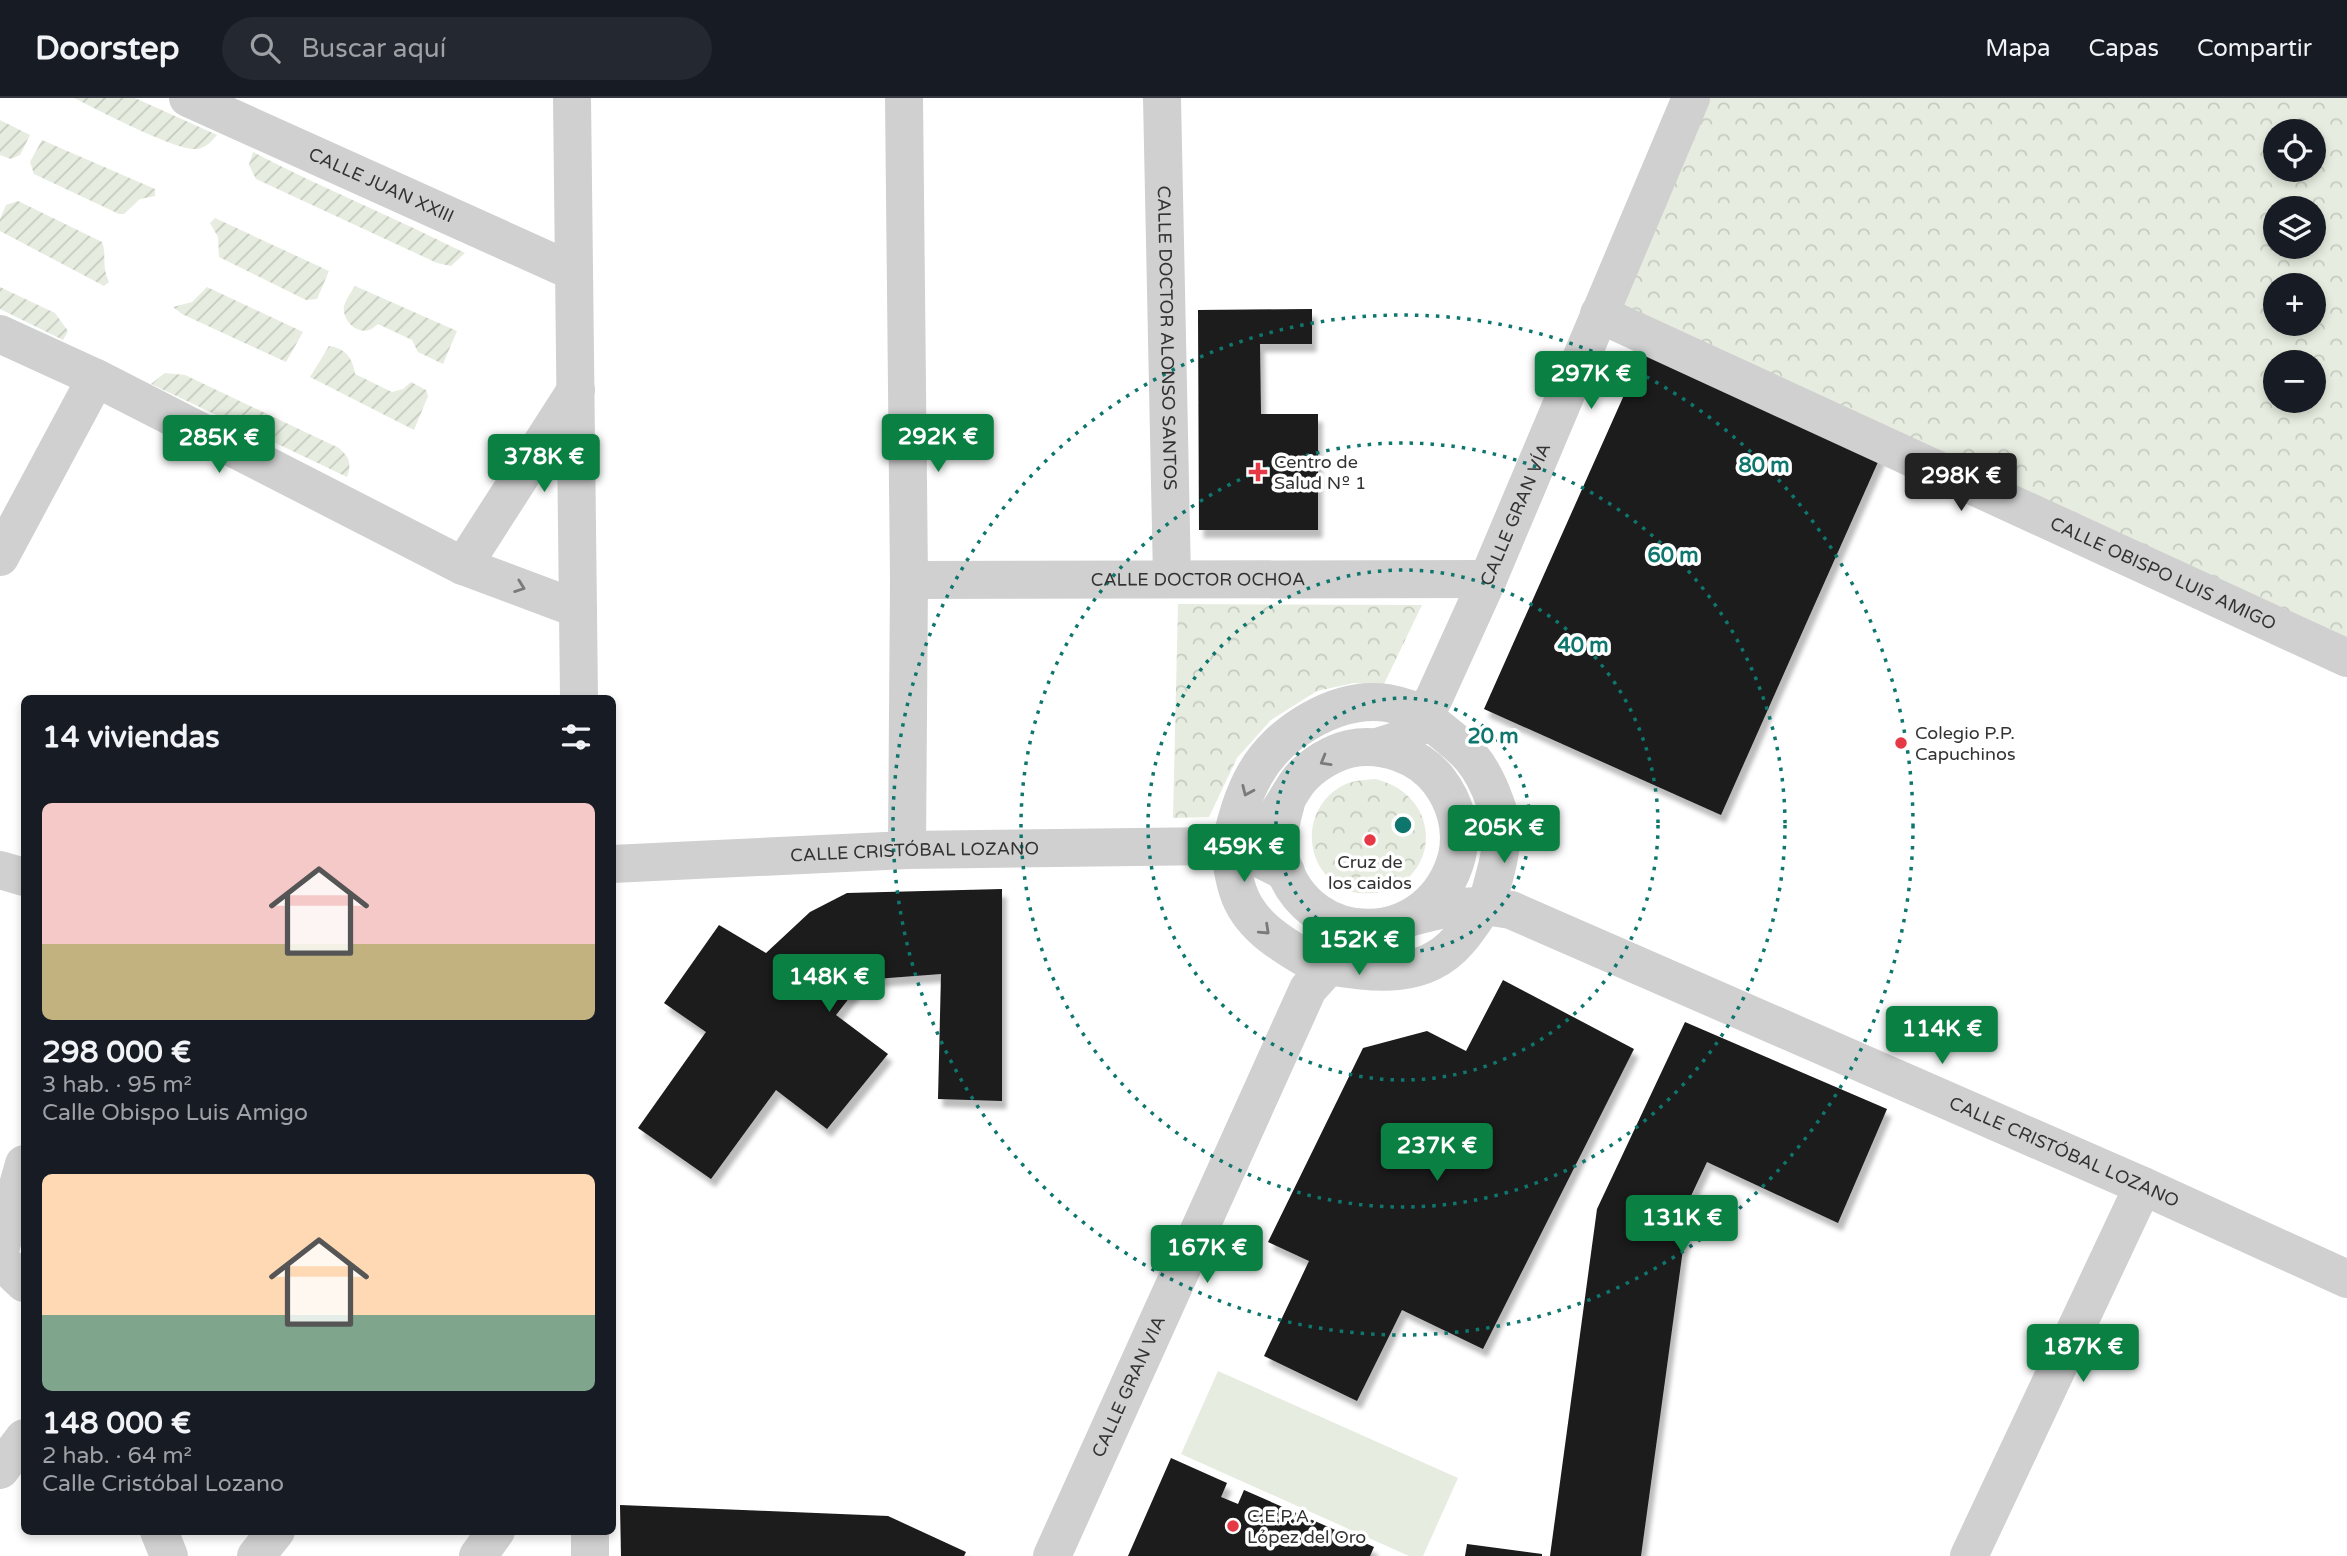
<!DOCTYPE html>
<html lang="es">
<head>
<meta charset="utf-8">
<style>
	body { margin:0; font-family:"Varela Round",sans-serif; background:#242831; color:#f1f3f6; height:100vh; display:flex; flex-direction:column; font-size:26px; white-space:nowrap }
	* { box-sizing:border-box; margin:0 }
	p { font-size:23px; color:#9ea1a6 }
	.icon { flex:none; width:38px; height:38px; fill:none; stroke:currentColor; stroke-width:2; stroke-linecap:round; stroke-linejoin:round }
	.map { position:relative; flex:1; overflow:hidden }
	.details { position:absolute; left:21px; top:597px; width:595px; height:840px; display:flex; flex-direction:column; background:#171b24; border-radius:10px; box-shadow:0 4px 10px #0003 }
	.details>* { flex:none }
	.buttons { position:absolute; left:2263px; top:21px; display:grid; gap:14px }
	.buttons a { display:grid; place-items:center; width:63px; height:63px; border-radius:50%; background:#171b24; box-shadow:0 4px 10px #0003; font-size:35px }
	.price { position:absolute; translate:-50% -60px; padding:0 16px; border-radius:7px; background:#0b8043; color:#fff; font-size:23px; line-height:46px; filter:drop-shadow(0 2px 4px #0008) }
	.price::after { content:''; position:absolute; left:50%; top:42px; width:21px; height:16px; margin-left:-10px; background:inherit; clip-path:polygon(0 0,100% 0,50% 100%) }
	.price.selected { background:#222; color:#fff }
	ul { padding:0; list-style:none }
	li { display:grid; align-content:center; gap:14px; height:371px; padding:0 21px }
	li span { display:grid; place-items:center; height:217px; border-radius:10px; color:#555 }
	li>.icon { margin-inline-start:auto }
	span .icon { width:126px; height:126px; fill:#fffc; stroke-width:1 }
	li b { font-size:30px }
	h2 { display:flex; justify-content:space-between; align-items:center; height:84px; padding:0 21px; font-size:30px }
	header { display:flex; align-items:center; gap:42px; box-sizing:border-box; height:98px; padding:0 35px; background:#171b24; border-bottom:2px solid #363941 }
	header strong { font-size:33px }
	nav { display:flex; gap:38px; margin-inline-start:auto; font-size:24px }
	.search { width:490px; height:63px; background:#242831; display:flex; align-items:center; gap:18px; box-sizing:border-box; padding:0 24px; border-radius:38px; color:#9ea1a6; font-size:26px }
	.map>svg:first-child { display:block }
	.forest { fill:url(#forest-crowns); fill-rule:evenodd }
	.garden { fill:url(#garden-furrows) }
	.pitch { fill:#e6ecdf }
	.building { fill:#1a1a1a; filter:url(#shadow) }
	.lines { fill:none; stroke-linecap:round; stroke-linejoin:round }
	.minor { stroke:#d0d0d0; stroke-width:38 }
	.oneway { stroke:#7a7a7a }
	.ring { fill:none; stroke:#0f766e; stroke-width:3.5; stroke-dasharray:3.5 7 }
	.poi-dot { fill:#e63946; stroke:#fff; stroke-width:2.5 }
	.labels { text-anchor:middle; dominant-baseline:central; stroke-width:7; stroke-linejoin:round; paint-order:stroke }
	.street-label { font-size:18px; fill:#333; stroke:#fff }
	.poi-label { font-size:18px; fill:#333; stroke:#fff; text-anchor:start }
	.centre { fill:#0f766e; stroke:#fff; stroke-width:3.5 }
	.ring-label { font-size:21px; text-anchor:middle; font-weight:bold; fill:#0f766e; stroke:#fff; stroke-width:7; stroke-linejoin:round; paint-order:stroke }
</style>
</head>
<body>
<header>
<strong>Doorstep</strong>
<div class="search"><svg class="icon" aria-label="search" viewBox="0 0 24 24"><circle cx="10" cy="10" r="6"/><path d="M15 15l6 6"/></svg>Buscar aquí</div>
<nav><a>Mapa</a><a>Capas</a><a>Compartir</a></nav>
</header>
<div class="map">
<svg width="2347" height="1458" viewBox="0 0 2347 1458">
	<defs>
		<pattern id="forest-crowns" width="20" height="18" patternUnits="userSpaceOnUse" patternTransform="scale(1.75)"><rect width="20" height="18" fill="#e6ecdf"/><path d="M2 6a3 3 0 1 1 6 0M12 15a3 3 0 1 1 6 0" fill="none" stroke="#c6cbc0"/></pattern>
		<pattern id="garden-furrows" width="10" height="10" patternUnits="userSpaceOnUse" patternTransform="scale(1.75)"><rect width="10" height="10" fill="#e6ecdf"/><path d="M-1 1l2-2M0 10L10 0M9 11l2-2" fill="none" stroke="#c6cbc0"/></pattern>
		<filter id="shadow"><feDropShadow dx="4.5" dy="8" stdDeviation="2" flood-color="#0004"/></filter>
	</defs>
	<rect width="100%" height="100%" fill="#fff"/>
	<path class="forest" d="M1693,0H2347V560L1599,216ZM2275,33H2314V72H2275ZM2275,110H2314V149H2275ZM2275,187H2314V226H2275ZM2275,264H2314V303H2275Z
		M1178,506L1422,507L1383,588L1354,585L1317,593L1271,622L1237,660L1209,719L1173,720Z
		M1376,681C1454,702 1435,802 1358,795C1342,793 1329,783 1320,769C1304,741 1312,706 1340,689C1351,682 1364,682 1376,681Z"/>
	<path class="garden" d="M74,0H135L217,37C212,43 205,51 195,51C174,52 96,11 74,0Z
		M0,22L30,37L20,57L11,61L0,57Z
		M42,42L155,91V98L140,101L124,116H119L34,76L30,64Z
		M253,54C322,90 395,120 465,155L451,168L437,165L256,81L249,67Z
		M18,103L102,144C107,157 101,167 109,184L104,188L0,133V121L6,107Z
		M215,120L329,173L317,201L306,202L219,159L218,139L210,125Z
		M355,188L457,233L443,266L418,254L412,242L378,226C375,228 372,231 369,232C355,236 342,221 344,208C346,201 351,194 355,188Z
		M0,189L55,215L68,233L63,242L0,211Z
		M207,189L303,234L286,264L182,216L173,209L192,204Z
		M329,248C345,250 353,260 355,276L392,294L403,291L411,284L426,292L428,298L414,332L310,279Z
		M165,275L185,277L339,350C349,359 352,365 347,379L151,286Z"/>
	<path class="pitch" d="M1218,1273L1458,1380L1423,1458H1409L1181,1356Z"/>
	<path class="building" d="M1312,211V246H1260L1261,316H1318V432H1199L1198,212Z
		M1645,250L1882,355L1721,717L1484,611Z
		M1002,791V1003L938,1001L941,876L875,881L865,883L857,890L836,917L888,956L827,1031L776,992L711,1081L638,1030L706,934L664,905L719,827L766,855L810,814L847,795Z
		M1503,882L1634,951L1483,1251L1402,1212L1357,1303L1264,1258L1309,1163L1268,1144L1363,950L1427,933L1466,953Z
		M1685,924L1887,1011L1838,1125L1707,1064L1690,1100L1641,1458H1550L1597,1111Z
		M1171,1360L1227,1385L1221,1399L1238,1406L1244,1392L1374,1449L1370,1458H1128Z
		M620,1407L888,1418L966,1454L964,1458H621Z
		M1467,1446L1542,1456V1458H1465Z"/>
	<g class="lines">
		<g class="minor">
			<path id="s1" d="M188,0L574,174"/>
			<path d="M572,0L579,600"/>
			<path d="M904,0L909,482L907,752"/>
			<path id="s2" d="M1162,0L1172,480"/>
			<path id="s3" d="M1599,216L2347,560"/>
			<path d="M0,236L96,280L463,468L578,511"/>
			<path d="M0,459L96,280"/>
			<path d="M463,468L576,292"/>
			<path id="s4" d="M909,482L1488,481"/>
			<path d="M1432,625C1466,652 1480,662 1495,704C1498,712 1502,722 1502,730C1502,753 1496,773 1490,795"/>
			<path id="s5" d="M1377,649L1402,641L1415,631L1434,600L1488,481L1691,0"/>
			<path d="M1231,743C1237,719 1243,697 1255,676C1279,633 1338,598 1387,605C1399,607 1412,612 1424,615"/>
			<path d="M1217,748C1234,741 1255,736 1270,724C1283,712 1289,694 1300,681C1312,667 1332,655 1349,651C1382,644 1419,657 1439,683C1455,704 1463,731 1457,758C1433,851 1308,855 1281,762C1276,743 1281,723 1286,705"/>
			<path d="M1229,750C1232,764 1233,779 1238,793C1249,828 1283,847 1312,864"/>
			<path id="s6" d="M612,766L907,752L1217,748L1242,752L1286,774"/>
			<path d="M0,772L24,779"/>
			<path id="s7" d="M1416,818C1453,808 1473,805 1511,812L2143,1088L2347,1181"/>
			<path d="M1329,868C1374,876 1424,882 1458,843C1468,832 1476,819 1484,807"/>
			<path d="M0,1152L24,1066"/>
			<path d="M0,1162L24,1185"/>
			<path d="M0,1372L24,1340"/>
			<path d="M159,1433L169,1458"/>
			<path d="M590,1433V1458"/>
			<path d="M256,1458L276,1433"/>
			<path d="M478,1458L496,1433"/>
			<path id="s8" d="M1052,1458L1308,891L1345,850L1376,830"/>
			<path d="M1969,1458L2143,1088"/>
		</g>
	</g>
	<defs><path id="oneway-chevron" d="M-2-3.5L2.5 0L-2 3.5" fill="none" stroke-width="1.6" stroke-linecap="round" stroke-linejoin="round" transform="scale(1.75)"/></defs>
	<g class="oneway">
		<use href="#oneway-chevron" transform="translate(520 489) rotate(20)"/>
		<use href="#oneway-chevron" transform="translate(1325 663) rotate(150)"/>
		<use href="#oneway-chevron" transform="translate(1247 693) rotate(114)"/>
		<use href="#oneway-chevron" transform="translate(1265 832) rotate(43)"/>
	</g>
	<g class="ring">
		<circle cx="1403" cy="727" r="127"/>
		<circle cx="1403" cy="727" r="255"/>
		<circle cx="1403" cy="727" r="382"/>
		<circle cx="1403" cy="727" r="510"/>
	</g>
	<g class="poi-dot">
		<path d="M1254.5 363.5h7v7h7v7h-7v7h-7v-7h-7v-7h7z"/>
		<circle cx="1901" cy="645" r="7"/>
		<circle cx="1370" cy="742" r="7"/>
		<circle cx="1233" cy="1428" r="7"/>
	</g>
	<g class="labels">
		<g class="street-label">
			<text stroke="none"><textPath href="#s1" startOffset="212">CALLE JUAN XXIII</textPath></text>
			<text stroke="none"><textPath href="#s2" startOffset="240">CALLE DOCTOR ALONSO SANTOS</textPath></text>
			<text stroke="none"><textPath href="#s5" startOffset="280">CALLE GRAN VÍA</textPath></text>
			<text stroke="none"><textPath href="#s3" startOffset="621">CALLE OBISPO LUIS AMIGO</textPath></text>
			<text stroke="none"><textPath href="#s4" startOffset="289">CALLE DOCTOR OCHOA</textPath></text>
			<text stroke="none"><textPath href="#s6" startOffset="303">CALLE CRISTÓBAL LOZANO</textPath></text>
			<text stroke="none"><textPath href="#s7" startOffset="700">CALLE CRISTÓBAL LOZANO</textPath></text>
			<text stroke="none"><textPath href="#s8" startOffset="186">CALLE GRAN VIA</textPath></text>
		</g>
		<g class="poi-label">
			<text x="1274" y="364">Centro de<tspan x="1274" dy="21">Salud Nº 1</tspan></text>
			<text x="1915" y="635">Colegio P.P.<tspan x="1915" dy="21">Capuchinos</tspan></text>
			<text x="1370" y="764" text-anchor="middle">Cruz de<tspan x="1370" dy="21">los caidos</tspan></text>
			<text x="1247" y="1418">C.E.P.A.<tspan x="1247" dy="21">López del Oro</tspan></text>
		</g>
	</g>
	<circle cx="1403" cy="727" r="10" class="centre"/>
	<g class="ring-label">
		<text x="1764" y="374">80 m</text>
		<text x="1673" y="464">60 m</text>
		<text x="1583" y="554">40 m</text>
		<text x="1493" y="645">20 m</text>
	</g>
</svg>
<div class="buttons">
<a><svg class="icon" aria-label="locate" viewBox="0 0 24 24"><circle cx="12" cy="12" r="6"/><path d="M12 2v4M12 18v4M2 12h4M18 12h4"/></svg></a>
<a><svg class="icon" aria-label="layers" viewBox="0 0 24 24"><path d="M12 4l9 5-9 5-9-5zM3 14l9 5 9-5"/></svg></a>
<a>+</a>
<a>−</a>
</div>
<b class="price" style="left:1591px;top:313px">297K €</b>
<b class="price" style="left:938px;top:376px">292K €</b>
<b class="price" style="left:219px;top:377px">285K €</b>
<b class="price" style="left:544px;top:396px">378K €</b>
<b class="price selected" style="left:1961px;top:415px">298K €</b>
<b class="price" style="left:1504px;top:767px">205K €</b>
<b class="price" style="left:1244px;top:786px">459K €</b>
<b class="price" style="left:1359px;top:879px">152K €</b>
<b class="price" style="left:829px;top:916px">148K €</b>
<b class="price" style="left:1942px;top:968px">114K €</b>
<b class="price" style="left:1437px;top:1085px">237K €</b>
<b class="price" style="left:1682px;top:1157px">131K €</b>
<b class="price" style="left:1207px;top:1187px">167K €</b>
<b class="price" style="left:2083px;top:1286px">187K €</b>
<section class="details">
<h2>14 viviendas<svg class="icon" aria-label="filters" viewBox="0 0 24 24"><path d="M4 7h16M4 17h16"/><circle cx="9" cy="7" r="2"/><circle cx="15" cy="17" r="2"/></svg></h2>
<ul>
<li><span style="background:linear-gradient(#f6c9c9 65%,#c2b280 0)"><svg class="icon" aria-label="home" viewBox="0 0 24 24"><path d="M3 11l9-7 9 7M6 9v11h12V9"/></svg></span><div><b>298 000 €</b><p>3 hab. · 95 m²</p><p>Calle Obispo Luis Amigo</p></div></li>
<li><span style="background:linear-gradient(#ffd9b3 65%,#7fa58c 0)"><svg class="icon" aria-label="home" viewBox="0 0 24 24"><path d="M3 11l9-7 9 7M6 9v11h12V9"/></svg></span><div><b>148 000 €</b><p>2 hab. · 64 m²</p><p>Calle Cristóbal Lozano</p></div></li>
</ul>
</section>
</div>
</body>
</html>
